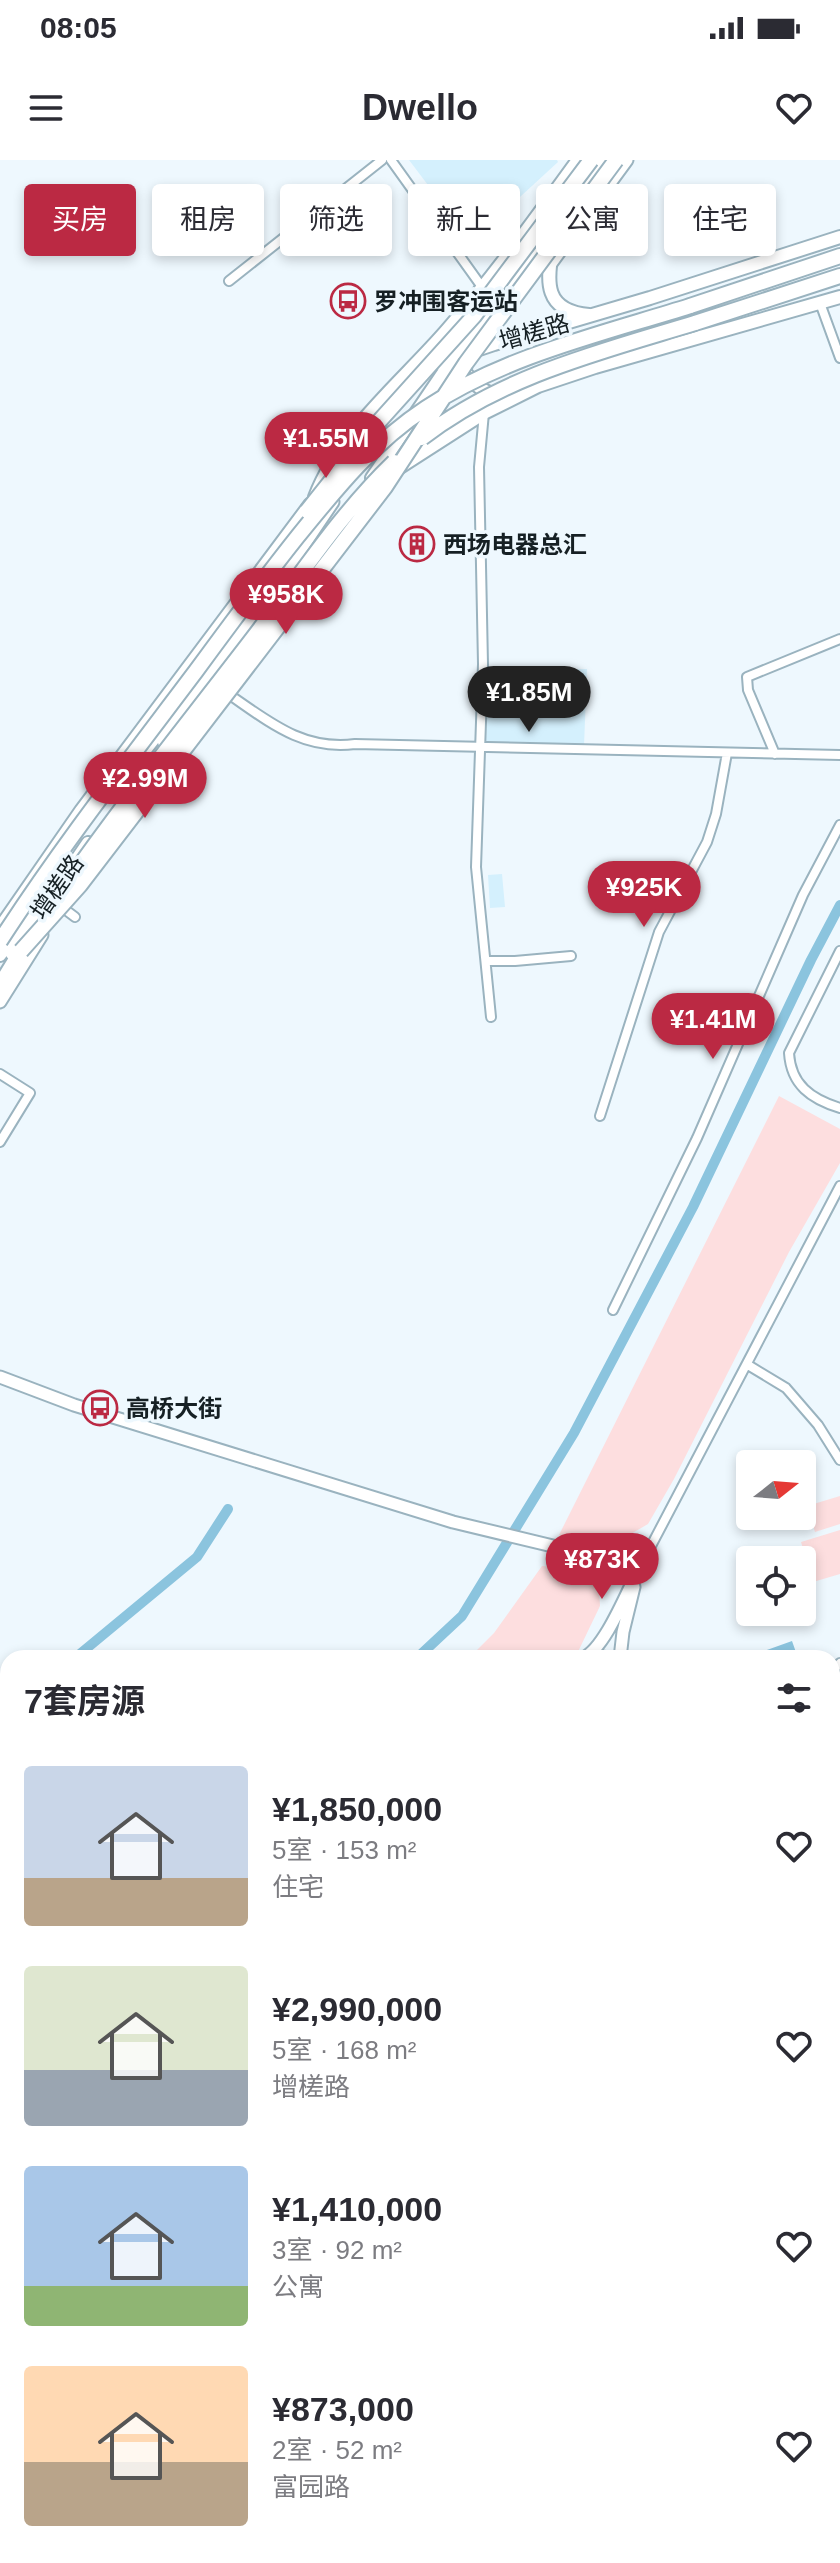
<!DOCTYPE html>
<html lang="zh">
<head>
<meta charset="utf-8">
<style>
	body { margin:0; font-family:Helvetica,"Noto Sans SC",sans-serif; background:#f2f2f3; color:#2b2b33; height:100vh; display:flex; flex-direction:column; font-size:30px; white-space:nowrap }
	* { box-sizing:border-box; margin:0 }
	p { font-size:26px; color:#7c7c81 }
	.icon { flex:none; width:44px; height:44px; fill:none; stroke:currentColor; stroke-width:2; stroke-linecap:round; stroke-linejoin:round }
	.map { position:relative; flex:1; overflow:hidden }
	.sheet { position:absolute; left:0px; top:1490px; width:840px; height:914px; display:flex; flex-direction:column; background:#fff; border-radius:24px 24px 0 0; box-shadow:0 4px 12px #0003 }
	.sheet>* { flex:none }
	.top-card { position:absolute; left:24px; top:24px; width:792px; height:72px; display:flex; gap:16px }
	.needle { width:52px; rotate:73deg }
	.tools { position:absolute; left:736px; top:1290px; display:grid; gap:16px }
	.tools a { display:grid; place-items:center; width:80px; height:80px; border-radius:8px; background:#fff; box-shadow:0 4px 12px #0003; font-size:40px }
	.price { position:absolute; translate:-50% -68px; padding:0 18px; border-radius:28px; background:#bb2943; color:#fff; font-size:26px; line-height:52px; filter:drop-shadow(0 2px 4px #0008) }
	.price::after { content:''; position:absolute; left:50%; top:48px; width:24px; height:18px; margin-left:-12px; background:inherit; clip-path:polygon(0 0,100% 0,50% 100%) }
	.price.on { background:#222; color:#fff }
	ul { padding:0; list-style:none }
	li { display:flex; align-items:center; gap:24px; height:200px; padding:0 24px }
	li span { display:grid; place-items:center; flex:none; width:224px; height:160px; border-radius:8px; color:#555 }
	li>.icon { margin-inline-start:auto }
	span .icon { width:96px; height:96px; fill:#fffc; stroke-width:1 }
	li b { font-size:34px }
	h2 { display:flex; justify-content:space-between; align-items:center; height:96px; padding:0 24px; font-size:34px }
	.chip { padding:0 28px; border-radius:8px; background:#fff; box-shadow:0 4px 12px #0003; font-size:28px; line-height:72px }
	.chip.on { background:#bb2943; color:#fff }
	.status { display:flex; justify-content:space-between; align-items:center; height:56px; padding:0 40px; background:#fff; direction:ltr }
	.status svg { height:22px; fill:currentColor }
	header { display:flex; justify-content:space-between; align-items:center; height:104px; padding:0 24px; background:#fff; font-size:36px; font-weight:700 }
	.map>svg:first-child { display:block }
	.built { fill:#d4f0fd }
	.green { fill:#fddedf }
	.water { fill:#8bc4de }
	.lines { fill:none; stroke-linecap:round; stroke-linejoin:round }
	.canal { stroke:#8bc4de; stroke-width:10 }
	.street-casing { stroke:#9ab3bf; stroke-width:12 }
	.secondary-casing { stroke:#9ab3bf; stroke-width:15 }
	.primary-casing { stroke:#9ab3bf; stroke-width:16 }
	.highway-casing { stroke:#9ab3bf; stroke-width:18 }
	.street { stroke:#fff; stroke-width:8 }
	.secondary { stroke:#fff; stroke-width:11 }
	.primary { stroke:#fff; stroke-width:12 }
	.highway { stroke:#fff; stroke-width:14 }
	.highway-bridge-casing { stroke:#9ab3bf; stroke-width:18; stroke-linecap:butt }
	.highway-bridge { stroke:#fff; stroke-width:14 }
	.labels { text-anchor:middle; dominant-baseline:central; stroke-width:7; stroke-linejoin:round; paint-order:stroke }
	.poi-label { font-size:24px; font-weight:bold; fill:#162024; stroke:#eef8fe; text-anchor:start }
	.street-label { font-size:24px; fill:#162024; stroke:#eef8fe }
</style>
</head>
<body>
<div class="status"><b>08:05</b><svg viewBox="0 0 49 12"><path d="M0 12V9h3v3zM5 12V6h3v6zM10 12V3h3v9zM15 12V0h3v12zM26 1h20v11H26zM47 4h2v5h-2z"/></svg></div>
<header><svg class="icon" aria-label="menu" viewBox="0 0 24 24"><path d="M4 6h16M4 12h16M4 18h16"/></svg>Dwello<svg class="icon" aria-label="heart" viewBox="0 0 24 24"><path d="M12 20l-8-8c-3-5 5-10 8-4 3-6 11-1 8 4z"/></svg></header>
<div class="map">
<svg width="840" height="2403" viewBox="0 0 840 2403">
	<rect width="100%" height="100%" fill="#eef8fe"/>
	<path class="built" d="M409,0H557L558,2L471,82Z
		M587,509L584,586L486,584L488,511Z
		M502,714L505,747L490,748L488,715Z
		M8,2160V2300L0,2299V2163Z
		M299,2396H446L448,2403H281Z"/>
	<path class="green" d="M779,936L840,969V1003L789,1092L674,1319L648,1364L617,1382L587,1389L559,1375Z
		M840,1336V1364L815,1372L807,1346Z
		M840,1370V1414L813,1422L801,1382Z
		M542,1406L598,1411L600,1446L575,1498H469L494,1473Z
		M0,2299L8,2300V2396H227L230,2403H0Z"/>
	<path class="water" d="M792,1481L798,1498H744Z
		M0,1615L8,1619V1756L0,1752Z
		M832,1963L840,1966V2085L832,2083Z"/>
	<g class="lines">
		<path class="canal" d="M75,1498L197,1397L228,1349
			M417,1498L462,1456L574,1273L693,1047L811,800L840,745
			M0,1625L8,1608"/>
		<g class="street-casing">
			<path id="street" d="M391,0L482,127
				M229,121L382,0
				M820,143L840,198
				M484,253L479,307L483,504L476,707L491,857
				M224,531C267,560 301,591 355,584L840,595
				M775,594L748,530L747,517L840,479
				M59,745L75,757
				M840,791L789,893C791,925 811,939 840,948
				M486,801H515L571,796
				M0,914L30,933L0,982
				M600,956L659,772L707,682L716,654L727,593
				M613,1150L697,978L803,735L840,665
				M748,1205L786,1228L818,1265L840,1300
				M640,1407L840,1026
				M832,1511L840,1503
				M832,1532L840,1548
				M832,1917L840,1920
				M0,2207V2186L8,2176
				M832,2386L840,2383
				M606,2396L621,2403
				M797,2396H806"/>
		</g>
		<g class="secondary-casing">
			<path id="secondary" d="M550,105L627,0
				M302,388L333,342
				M0,767L81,650L310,344
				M0,842L42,775
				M0,1217L74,1245L453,1362L640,1407
				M590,1495L608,1498
				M583,1498C605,1489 628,1429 640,1407
				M620,1498L623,1472L634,1427
				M271,2403L289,2396
				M466,2403L470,2396"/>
		</g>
		<g class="primary-casing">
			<path id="primary" d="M553,87C546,122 544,151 589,155
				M457,202C468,216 478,232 497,235
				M429,206L494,184L650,138L840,77
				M400,307L484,253L538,226L595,207L840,137
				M372,318L454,197L603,0
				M315,337C340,271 402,222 447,170C494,116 536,58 578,0
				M164,582L274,438
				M145,590L299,392L305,370
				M12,794L88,683
				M0,795L65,698"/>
		</g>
		<g class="highway-casing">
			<path id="highway" d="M690,146L840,96
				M695,163L840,116
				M0,825L21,791"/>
		</g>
		<use href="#street" class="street"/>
		<use href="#secondary" class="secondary"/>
		<use href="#primary" class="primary"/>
		<use href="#highway" class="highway"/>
		<g class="highway-bridge-casing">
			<path id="highway-bridge" d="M422,278C502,216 600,192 695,163
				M307,351L374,267L474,156L591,0
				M48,751C112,657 184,568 253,478C298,419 340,354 394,302
				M0,781C61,687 129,600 196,511C229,466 263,420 298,376C337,328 374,282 426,248C505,196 601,174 690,146
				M21,791L80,725L385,327L466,203L616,0"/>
		</g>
		<use href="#highway-bridge" class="highway-bridge"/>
	</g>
	<defs>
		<g id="bus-ring" transform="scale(1.8)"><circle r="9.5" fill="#eef8fe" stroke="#bb2943" stroke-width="1.5"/><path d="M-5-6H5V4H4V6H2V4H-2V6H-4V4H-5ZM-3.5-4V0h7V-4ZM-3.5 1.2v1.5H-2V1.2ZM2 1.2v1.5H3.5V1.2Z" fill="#bb2943"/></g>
		<g id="building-ring" transform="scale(1.8)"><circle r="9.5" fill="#eef8fe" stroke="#bb2943" stroke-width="1.5"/><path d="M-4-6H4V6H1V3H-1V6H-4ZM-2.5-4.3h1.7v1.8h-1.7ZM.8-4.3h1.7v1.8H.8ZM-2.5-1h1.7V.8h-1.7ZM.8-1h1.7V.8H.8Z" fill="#bb2943"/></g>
	</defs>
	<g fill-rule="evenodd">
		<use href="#bus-ring" x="348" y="141"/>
		<use href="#building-ring" x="417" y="384"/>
		<use href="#bus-ring" x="100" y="1248"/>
	</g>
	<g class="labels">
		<g class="poi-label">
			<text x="374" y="141">罗冲围客运站</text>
			<text x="443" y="384">西场电器总汇</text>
			<text x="126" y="1248">高桥大街</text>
		</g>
		<g class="street-label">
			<text transform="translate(534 172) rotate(-16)">增槎路</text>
			<text transform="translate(57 727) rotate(-55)">增槎路</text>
		</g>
	</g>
</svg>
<div class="tools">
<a><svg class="needle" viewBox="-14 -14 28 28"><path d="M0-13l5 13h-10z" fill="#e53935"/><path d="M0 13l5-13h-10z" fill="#7c7c81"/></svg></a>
<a><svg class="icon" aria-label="locate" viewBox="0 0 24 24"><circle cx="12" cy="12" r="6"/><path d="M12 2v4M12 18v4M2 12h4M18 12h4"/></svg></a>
</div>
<b class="price" style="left:326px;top:320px">¥1.55M</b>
<b class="price" style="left:286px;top:476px">¥958K</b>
<b class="price on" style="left:529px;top:574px">¥1.85M</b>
<b class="price" style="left:145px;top:660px">¥2.99M</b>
<b class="price" style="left:644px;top:769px">¥925K</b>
<b class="price" style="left:713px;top:901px">¥1.41M</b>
<b class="price" style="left:602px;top:1441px">¥873K</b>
<div class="top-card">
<a class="chip on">买房</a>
<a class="chip">租房</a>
<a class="chip">筛选</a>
<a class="chip">新上</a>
<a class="chip">公寓</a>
<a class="chip">住宅</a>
</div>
<section class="sheet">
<h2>7套房源<svg class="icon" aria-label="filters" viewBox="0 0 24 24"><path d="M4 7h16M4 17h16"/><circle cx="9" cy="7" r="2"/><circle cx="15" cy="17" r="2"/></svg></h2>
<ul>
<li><span style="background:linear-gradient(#c9d6e8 70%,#b9a48a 0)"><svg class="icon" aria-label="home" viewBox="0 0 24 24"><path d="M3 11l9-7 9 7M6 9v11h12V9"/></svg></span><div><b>¥1,850,000</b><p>5室 · 153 m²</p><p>住宅</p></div><svg class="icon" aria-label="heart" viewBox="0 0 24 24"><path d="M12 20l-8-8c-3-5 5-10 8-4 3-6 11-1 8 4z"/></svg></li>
<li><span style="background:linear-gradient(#dfe7d0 65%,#9aa5b1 0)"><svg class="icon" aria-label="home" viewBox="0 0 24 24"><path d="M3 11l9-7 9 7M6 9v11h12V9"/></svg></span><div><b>¥2,990,000</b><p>5室 · 168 m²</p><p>增槎路</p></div><svg class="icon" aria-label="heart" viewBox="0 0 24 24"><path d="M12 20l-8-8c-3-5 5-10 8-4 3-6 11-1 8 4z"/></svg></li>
<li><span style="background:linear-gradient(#a9c7e8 75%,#8fb573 0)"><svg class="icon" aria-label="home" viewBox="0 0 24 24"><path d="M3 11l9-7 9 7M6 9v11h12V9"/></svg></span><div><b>¥1,410,000</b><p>3室 · 92 m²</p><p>公寓</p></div><svg class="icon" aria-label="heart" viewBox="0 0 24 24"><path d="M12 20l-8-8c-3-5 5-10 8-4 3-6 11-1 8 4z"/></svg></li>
<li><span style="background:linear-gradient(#ffd9b3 60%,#b9a48a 0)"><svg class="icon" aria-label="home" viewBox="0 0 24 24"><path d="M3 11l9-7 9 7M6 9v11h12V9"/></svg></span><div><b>¥873,000</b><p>2室 · 52 m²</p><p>富园路</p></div><svg class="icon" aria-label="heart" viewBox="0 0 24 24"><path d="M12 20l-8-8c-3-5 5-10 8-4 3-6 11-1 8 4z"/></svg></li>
</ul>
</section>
</div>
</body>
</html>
